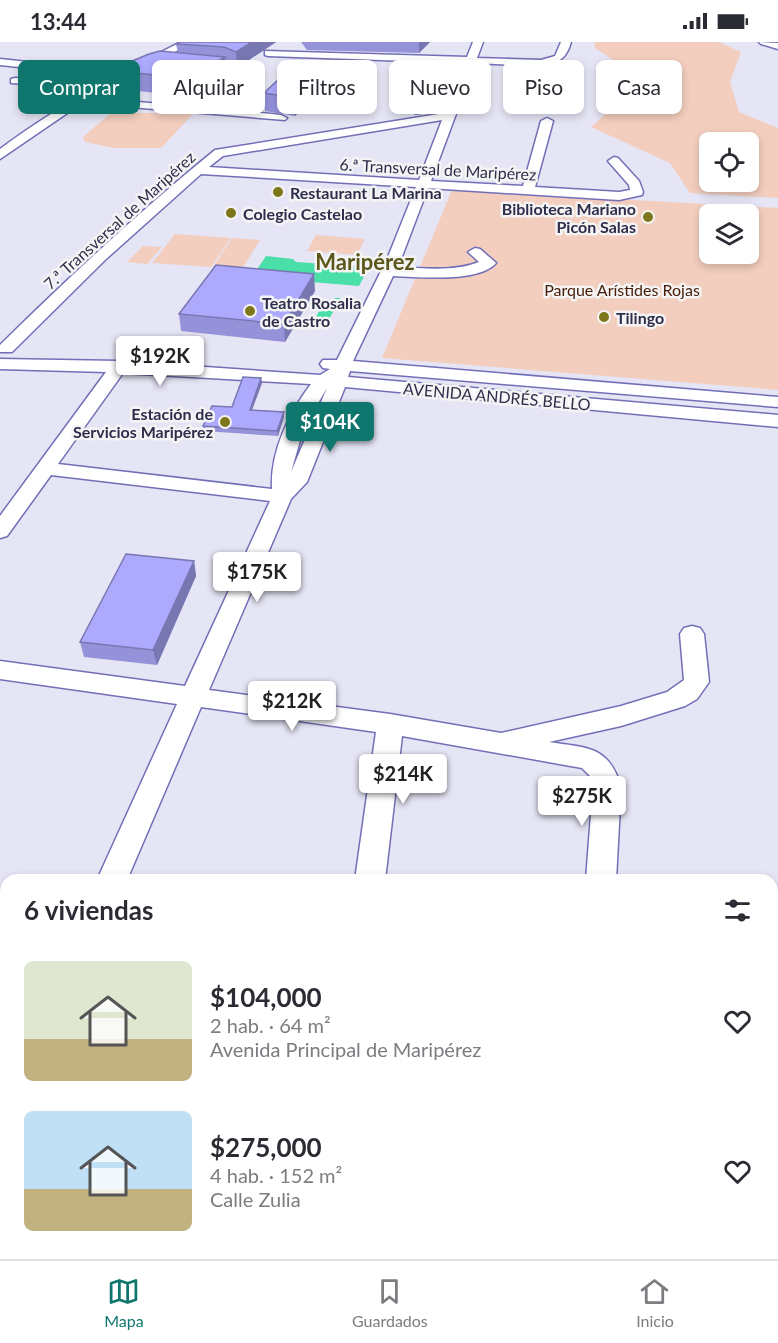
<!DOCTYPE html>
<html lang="es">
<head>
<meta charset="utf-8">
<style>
	body { margin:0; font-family:Lato,sans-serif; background:#f7f7f7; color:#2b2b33; height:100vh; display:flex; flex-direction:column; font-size:22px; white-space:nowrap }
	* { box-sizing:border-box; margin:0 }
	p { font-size:20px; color:#7c7c81 }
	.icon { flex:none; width:33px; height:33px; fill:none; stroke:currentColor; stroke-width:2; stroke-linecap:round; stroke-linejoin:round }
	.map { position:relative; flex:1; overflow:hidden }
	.drawer { position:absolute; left:0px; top:832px; width:778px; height:386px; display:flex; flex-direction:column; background:#fff; border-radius:18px 18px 0 0; box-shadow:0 3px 9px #0003 }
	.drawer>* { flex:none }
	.top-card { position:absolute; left:18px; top:18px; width:742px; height:54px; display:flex; gap:12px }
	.fabs { position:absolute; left:699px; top:90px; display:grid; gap:12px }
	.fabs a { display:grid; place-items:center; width:60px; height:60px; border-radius:9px; background:#fff; box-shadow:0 3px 9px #0003; font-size:30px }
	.price { position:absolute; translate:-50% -51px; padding:0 14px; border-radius:6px; background:#fff; color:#222; font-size:20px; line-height:39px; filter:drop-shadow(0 2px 3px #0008) }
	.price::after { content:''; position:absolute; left:50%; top:36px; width:18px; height:14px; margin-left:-9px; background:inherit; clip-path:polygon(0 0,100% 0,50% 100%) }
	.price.active { background:#0f766e; color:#fff }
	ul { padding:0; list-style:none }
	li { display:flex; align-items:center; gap:18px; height:150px; padding:0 24px }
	li span { display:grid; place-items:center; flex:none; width:168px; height:120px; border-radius:9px; color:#555 }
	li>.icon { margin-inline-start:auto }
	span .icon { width:72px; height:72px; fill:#fffc; stroke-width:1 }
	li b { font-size:26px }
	h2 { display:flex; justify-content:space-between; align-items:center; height:72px; padding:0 24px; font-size:26px }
	.pill { padding:0 21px; border-radius:9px; background:#fff; box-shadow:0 3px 9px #0003; font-size:21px; line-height:54px }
	.pill.active { background:#0f766e; color:#fff }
	.status { display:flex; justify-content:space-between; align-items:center; height:42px; padding:0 30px; background:#fff; direction:ltr }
	.status svg { height:16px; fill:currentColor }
	.tabs { display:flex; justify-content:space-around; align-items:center; height:84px; border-top:2px solid #e1e1e2; background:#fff; font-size:16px; color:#7c7c81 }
	.tabs a { display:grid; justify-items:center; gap:3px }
	.tabs .active { color:#0f766e }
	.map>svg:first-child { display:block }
	.green { fill:#f3cebe; fill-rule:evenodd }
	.water { fill:#4adfa9 }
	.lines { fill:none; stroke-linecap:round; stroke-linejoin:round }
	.minor-casing { stroke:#726fb7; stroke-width:3 }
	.minor { fill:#fff; fill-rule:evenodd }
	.wall { fill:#9592da }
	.shaded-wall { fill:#7977b2 }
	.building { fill:#adaafe; stroke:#7977b2; stroke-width:1.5 }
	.poi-dot { fill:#7d761a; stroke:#f4f4f4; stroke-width:2 }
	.labels { text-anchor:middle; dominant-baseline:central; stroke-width:5; stroke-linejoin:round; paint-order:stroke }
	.far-street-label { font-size:16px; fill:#2e2d4c; stroke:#f4f4f4 }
	.far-poi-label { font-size:16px; font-weight:bold; fill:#2e2d4c; stroke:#f4f4f4; text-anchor:start }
	.far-park-label { font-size:16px; fill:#461c07; stroke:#f4f4f4 }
	.far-district-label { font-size:22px; font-weight:bold; fill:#5b571a; stroke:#f4f4f4 }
</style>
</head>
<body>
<div class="status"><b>13:44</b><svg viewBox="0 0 49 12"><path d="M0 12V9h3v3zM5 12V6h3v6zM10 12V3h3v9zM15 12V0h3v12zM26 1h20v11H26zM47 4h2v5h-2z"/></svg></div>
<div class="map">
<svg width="778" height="1217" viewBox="0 0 778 1217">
	<rect width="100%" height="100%" fill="#e5e5f5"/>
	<path class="green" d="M594,0H719L741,10L730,40L739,70L778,86V156L690,151L670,121L591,85L643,38L595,6ZM710,100H748V140H710Z
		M111,71H194L161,106H114L85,100L83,95Z
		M452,148L778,166V348L382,316ZM710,172H748V212H710Z
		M175,192L231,196L211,225L152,221Z
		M316,193L365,197L357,213L307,209Z
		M232,196L260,198L242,227L213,225Z
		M143,204L162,205L147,222L127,220Z"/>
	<path class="water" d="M266,214L293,217L296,220L369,225L359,244L252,235Z
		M334,256H341L325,284H312L319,269L334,263Z"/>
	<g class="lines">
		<g class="minor-casing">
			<path id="minor" d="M181,0H193L91,56L208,66L246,41L223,28L194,26L189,23C206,12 245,29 258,41L221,67L281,73L287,76L285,78L82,61L0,117V107C36,80 74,57 113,35L0,23V17L122,30Z
				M473,0H483L477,16L541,18L555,14L561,0H571C567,14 561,20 547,23C557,40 569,33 578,50L569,52L563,44L545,37L538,24L475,21L431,139L523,144L541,79L547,76L553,79L535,145L619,150L630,148L629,143L608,119L614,115L618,116L639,139L643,150L642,153L619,158L428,146L398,225C424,226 454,230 479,220L468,210L475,206L480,207L496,221C479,241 418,235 393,234L353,319L778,355V365L350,329L348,335L778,373V385L345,345L307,440L291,457L209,648L390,672L501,691L621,664L667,650L684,638L680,592L684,586L692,584L700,586L704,592L709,640L697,657L685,664L621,684L549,700C586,706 609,703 621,745L616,838H586L593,745L591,735L582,726L402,694L385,838H355L376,690L201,665L127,838H97L177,662L0,637V619L185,644L270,459L51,433L7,494L0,496V474L106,330L0,327V317L119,319L320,333L330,327L323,326L320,322L323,318H337L388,215L416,145L201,132L105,218L12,310H0V303C69,235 141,168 215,108L445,71L465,21L268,14L265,13V9L467,15ZM442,78L419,138L209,125L223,114ZM123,331L311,342C289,371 270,410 272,447L58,422ZM327,346L291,430L304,385Z
				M759,0L778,1V7L761,2Z
				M15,36L70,39L75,42L70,45L11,41V37Z
				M0,941L6,942V974L0,973Z
				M6,1066V1113L0,1116V1069Z
				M297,1212H335V1217H297Z"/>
		</g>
		<use href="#minor" class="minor"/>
	</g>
	<path class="wall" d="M180,0H276L237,26L226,20L227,32L192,55L129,48V46L118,44L115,26L178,11L176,2Z
		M301,0H430L419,11L307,8Z
		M335,45L311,69L301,68L295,74L265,69L264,51Z
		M450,48L444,69L415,73L390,60V56Z
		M315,249L285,300L181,289L179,272Z
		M261,336L262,341L252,368L284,375L278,394L204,389L203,384L232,365Z
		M194,519L196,534L157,623L84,615L80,600Z"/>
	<path class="shaded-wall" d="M252,0H276L237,26L236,10Z
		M419,0H430L419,11Z
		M225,15L227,32L192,55L190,37Z
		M335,28V45L311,69L310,51Z
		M450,44L444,69L415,73L416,70Z
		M300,50L301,68L295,74L294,56Z
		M314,232L315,249L285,300L284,282Z
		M261,336L262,341L250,373V368Z
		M284,370V375L278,394L277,389Z
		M194,519L196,534L157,623L153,608Z"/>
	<path class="building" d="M180,0H252L236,10L224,5L176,2Z
		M160,9L225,15L190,37L127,30L130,29L115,26L149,12Z
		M303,26L335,28L310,51L300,50L294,56L264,51L283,33H290L296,27Z
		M399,42L450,44L444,65L416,70L390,56Z
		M216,223L314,232L284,282L179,272Z
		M243,335L261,336L250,368L284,370L277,389L203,384L212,364L232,365Z
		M126,512L194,519L153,608L80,600Z"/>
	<g class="poi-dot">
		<circle cx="278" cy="150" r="6"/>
		<circle cx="231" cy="171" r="6"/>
		<circle cx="648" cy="175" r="6"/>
		<circle cx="250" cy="269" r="6"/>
		<circle cx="604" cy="275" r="6"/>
		<circle cx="225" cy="380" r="6"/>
	</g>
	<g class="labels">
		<g class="far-street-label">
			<text transform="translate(438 127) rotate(3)">6.ª Transversal de Maripérez</text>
			<text transform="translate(119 178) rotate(-42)">7.ª Transversal de Maripérez</text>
			<text transform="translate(497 354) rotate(5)">AVENIDA ANDRÉS BELLO</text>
		</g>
		<g class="far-poi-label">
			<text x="290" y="150">Restaurant La Marina</text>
			<text x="636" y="166" text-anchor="end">Biblioteca Mariano<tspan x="636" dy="18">Picón Salas</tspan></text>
			<text x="243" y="171">Colegio Castelao</text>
			<text x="262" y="260">Teatro Rosalia<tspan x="262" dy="18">de Castro</tspan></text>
			<text x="616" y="275">Tilingo</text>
			<text x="213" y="371" text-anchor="end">Estación de<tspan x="213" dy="18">Servicios Maripérez</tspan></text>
		</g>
		<g class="far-park-label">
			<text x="622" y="247">Parque Arístides Rojas</text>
		</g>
		<g class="far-district-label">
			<text x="365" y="219">Maripérez</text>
		</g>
	</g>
</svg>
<div class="fabs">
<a><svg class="icon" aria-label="locate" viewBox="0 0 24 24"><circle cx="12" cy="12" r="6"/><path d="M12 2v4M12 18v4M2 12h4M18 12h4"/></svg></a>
<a><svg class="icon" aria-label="layers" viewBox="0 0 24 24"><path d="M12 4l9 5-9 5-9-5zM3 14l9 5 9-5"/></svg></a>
</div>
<b class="price" style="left:160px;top:345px">$192K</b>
<b class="price active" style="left:330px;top:411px">$104K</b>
<b class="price" style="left:257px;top:561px">$175K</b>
<b class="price" style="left:292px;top:690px">$212K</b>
<b class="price" style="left:403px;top:763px">$214K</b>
<b class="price" style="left:582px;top:785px">$275K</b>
<div class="top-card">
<a class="pill active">Comprar</a>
<a class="pill">Alquilar</a>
<a class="pill">Filtros</a>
<a class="pill">Nuevo</a>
<a class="pill">Piso</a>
<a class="pill">Casa</a>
</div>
<section class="drawer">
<h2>6 viviendas<svg class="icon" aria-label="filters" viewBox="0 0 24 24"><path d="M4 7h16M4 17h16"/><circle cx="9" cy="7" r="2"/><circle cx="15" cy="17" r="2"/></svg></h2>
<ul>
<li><span style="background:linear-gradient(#dfe7d0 65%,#c2b280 0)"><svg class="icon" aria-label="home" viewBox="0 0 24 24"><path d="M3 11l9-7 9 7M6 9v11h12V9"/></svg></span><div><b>$104,000</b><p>2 hab. · 64 m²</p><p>Avenida Principal de Maripérez</p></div><svg class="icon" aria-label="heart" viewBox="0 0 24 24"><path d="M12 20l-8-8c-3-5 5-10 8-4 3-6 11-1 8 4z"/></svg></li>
<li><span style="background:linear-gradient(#bfe0f5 65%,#c2b280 0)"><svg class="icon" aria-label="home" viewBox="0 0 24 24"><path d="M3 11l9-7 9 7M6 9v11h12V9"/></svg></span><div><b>$275,000</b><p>4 hab. · 152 m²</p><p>Calle Zulia</p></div><svg class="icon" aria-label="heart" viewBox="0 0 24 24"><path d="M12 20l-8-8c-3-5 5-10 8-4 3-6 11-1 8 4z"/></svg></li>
</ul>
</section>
</div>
<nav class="tabs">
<a class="active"><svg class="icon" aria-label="map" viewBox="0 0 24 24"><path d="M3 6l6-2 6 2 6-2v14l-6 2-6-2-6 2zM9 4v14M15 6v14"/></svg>Mapa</a>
<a><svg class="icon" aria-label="saved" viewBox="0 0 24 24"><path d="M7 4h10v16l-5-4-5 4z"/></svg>Guardados</a>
<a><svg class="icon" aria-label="home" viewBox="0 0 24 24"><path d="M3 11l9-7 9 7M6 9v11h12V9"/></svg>Inicio</a>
</nav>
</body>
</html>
